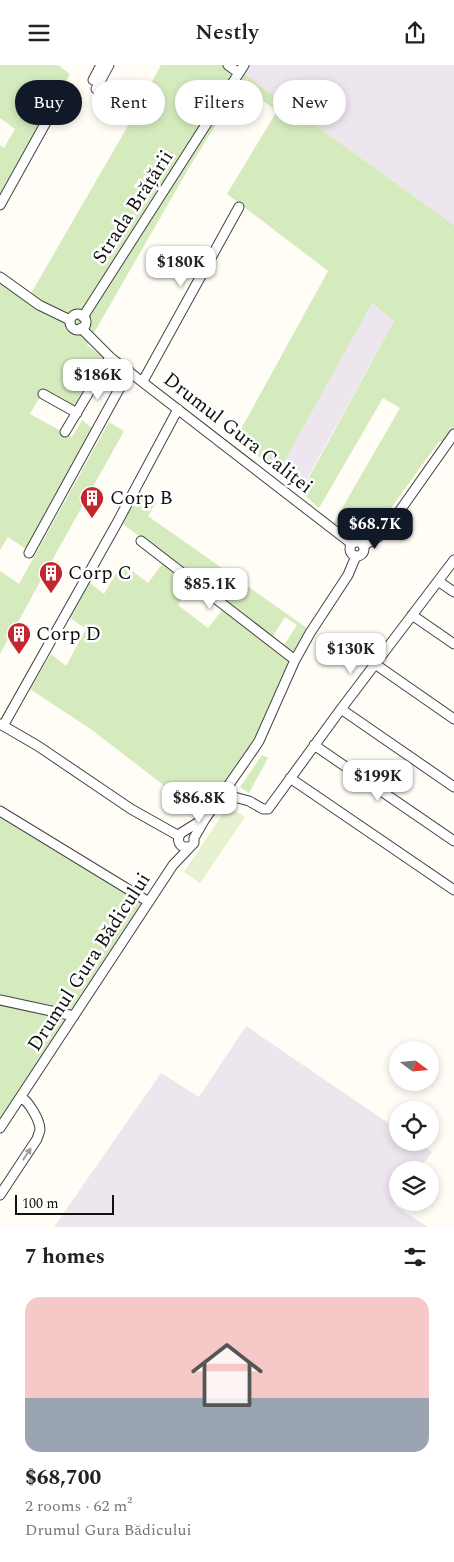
<!DOCTYPE html>
<html lang="en">
<head>
<meta charset="utf-8">
<style>
	body { margin:0; font-family:Spectral,serif; background:#f6f6f6; color:#222; height:100vh; display:flex; flex-direction:column; font-size:19px; white-space:nowrap }
	* { box-sizing:border-box; margin:0 }
	p { font-size:16px; color:#767676 }
	.icon { flex:none; width:28px; height:28px; fill:none; stroke:currentColor; stroke-width:2; stroke-linecap:round; stroke-linejoin:round }
	.map { position:relative; height:1162px; overflow:hidden }
	.drawer { display:flex; flex-direction:column; background:#fff; flex:1 }
	.drawer>* { flex:none }
	.hud { position:absolute; left:15px; top:15px; width:425px; height:45px; display:flex; gap:10px }
	.needle { width:32px; rotate:106deg }
	.controls { position:absolute; left:389px; top:976px; display:grid; gap:10px }
	.controls a { display:grid; place-items:center; width:50px; height:50px; border-radius:50%; background:#fff; box-shadow:0 2px 8px #0003; font-size:25px }
	.scale { position:absolute; left:15px; bottom:12px; width:99px; box-sizing:border-box; padding-left:5px; border:2px solid #111; border-top:0; font-size:14px; line-height:18px; white-space:nowrap; color:#111; -webkit-text-stroke:4px #fff; paint-order:stroke }
	.price { position:absolute; translate:-50% -42px; padding:0 11px; border-radius:10px; background:#fff; color:#222; font-size:16px; line-height:32px; filter:drop-shadow(0 1px 2px #0008) }
	.price::after { content:''; position:absolute; left:50%; top:30px; width:15px; height:11px; margin-left:-8px; background:inherit; clip-path:polygon(0 0,100% 0,50% 100%) }
	.price.selected { background:#111827; color:#fff }
	ul { padding:0; list-style:none }
	li { display:grid; align-content:center; gap:10px; height:265px; padding:0 25px }
	li+li { border-top:1px solid #e0e0e0 }
	li span { display:grid; place-items:center; height:155px; border-radius:15px; color:#555 }
	li>.icon { margin-inline-start:auto }
	span .icon { width:90px; height:90px; fill:#fffc; stroke-width:1 }
	li b { font-size:21px }
	h2 { display:flex; justify-content:space-between; align-items:center; height:60px; padding:0 25px; font-size:21px }
	.pill { padding:0 18px; border-radius:22px; background:#fff; box-shadow:0 2px 8px #0003; font-size:18px; line-height:45px }
	.pill.selected { background:#111827; color:#fff }
	header { display:flex; justify-content:space-between; align-items:center; height:65px; padding:0 25px; background:#fff; font-size:22px; font-weight:600 }
	.map>svg:first-child { display:block }
	.industrial { fill:#eee6ef }
	.green { fill:#d5ebbd }
	.pitch { fill:#e6f2cf }
	.lines { fill:none; stroke-linecap:round; stroke-linejoin:round }
	.minor-casing { stroke:#444; stroke-width:11 }
	.minor { stroke:#fff; stroke-width:9 }
	.oneway { fill:#a0a0a0 }
	.labels { text-anchor:middle; dominant-baseline:central; stroke-width:5; stroke-linejoin:round; paint-order:stroke }
	.street-label { font-size:20px; fill:#111; stroke:#fff }
	.poi-label { font-size:20px; fill:#111; stroke:#fff; text-anchor:start }
</style>
</head>
<body>
<header><svg class="icon" aria-label="menu" viewBox="0 0 24 24"><path d="M4 6h16M4 12h16M4 18h16"/></svg>Nestly<svg class="icon" aria-label="share" viewBox="0 0 24 24"><path d="M12 15V3M7 8l5-5 5 5M5 13v7h14v-7"/></svg></header>
<div class="map">
<svg width="454" height="1162" viewBox="0 0 454 1162">
	<rect width="100%" height="100%" fill="#fffdf5"/>
	<path class="industrial" d="M248,0H454V160L243,8Z
		M371,237L394,256L302,423L279,406Z
		M246,961L397,1064L398,1078H418L432,1087L419,1105H398L397,1136L394,1140L428,1162H54L161,1008L199,1032Z"/>
	<path class="green" d="M0,0H58L70,9L0,134V80L4,83L15,64L0,53Z
		M161,0H223L234,8H243L454,160V363L448,373L438,378L380,458C362,475 353,469 333,459L400,343L383,333L319,443L301,427L394,256L372,238L279,406L235,375L328,206L227,129L277,46L241,20L190,101L87,280L106,294L76,345L43,326L30,349L72,372L82,355L92,363L26,484L8,472L0,485V216L26,237L129,59Z
		M109,357L124,366L0,589V506L19,519Z
		M139,426L156,437L148,451L307,563L293,587L282,583L297,560L285,552L271,574L122,458Z
		M122,498L148,518L163,498L193,520L178,540L208,563L223,544L289,595L255,672L211,736L197,746L92,665L30,624L51,589L66,601L86,564L69,552L89,517L104,529Z
		M262,690L268,693L249,728L240,722Z
		M0,743L144,838L0,1055Z"/>
	<path class="pitch" d="M228,741L245,752L200,818L184,807Z"/>
	<g class="lines">
		<g class="minor-casing">
			<path id="minor" d="M228,0L239,8
				M93,15L101,0
				M96,24L109,0
				M0,140L60,32
				M0,212L39,240L70,255
				M70 257a8 8 0 1 1 16 0a8 8 0 1 1-16 0Z
				M83,252L244,0
				M81,263L110,292L352,479
				M143,316L239,142
				M43,329L77,348
				M65,367L110,292
				M141,476L295,595
				M350 484a7 7 0 1 1 14 0a7 7 0 1 1-14 0Z
				M363,481L378,472L389,461L454,369
				M29,488L129,306
				M438,516L454,527
				M412,550L454,579
				M375,599L454,654
				M341,644L454,722
				M0,659L38,681L131,744L179,771
				M3,661L117,458L178,344
				M314,680L454,776
				M290,713L454,825
				M223,729L249,736L263,744H268L341,644L454,495
				M0,746L149,837
				M188,782C179,783 176,775 181,768L202,755
				M0,935L74,951
				M0,1063L173,800L194,778V773L205,754L253,685L259,676L295,595L310,568L348,510L356,491
				M0,1130L37,1074C37,1073 40,1066 40,1065C40,1055 29,1037 21,1032"/>
		</g>
		<use href="#minor" class="minor"/>
	</g>
	<defs><path id="oneway-solid" d="M-6-.8H1V-3.2L6.5 0L1 3.2V.8H-6Z" transform="scale(1.25)"/></defs>
	<use class="oneway" href="#oneway-solid" transform="translate(27 1089) rotate(-56)"/>
	<defs>
		<g id="building-pin" transform="scale(1.25)"><path d="M0 17L-7.5 6A9.5 9.5 0 1 1 7.5 6Z" fill="#c4262e" stroke="#fff"/><path d="M-4-6H4V6H1V3H-1V6H-4ZM-2.5-4.3h1.7v1.8h-1.7ZM.8-4.3h1.7v1.8H.8ZM-2.5-1h1.7V.8h-1.7ZM.8-1h1.7V.8H.8Z" fill="#fff"/></g>
	</defs>
	<g fill-rule="evenodd">
		<use href="#building-pin" x="92" y="433"/>
		<use href="#building-pin" x="51" y="508"/>
		<use href="#building-pin" x="19" y="569"/>
	</g>
	<g class="labels">
		<g class="street-label">
			<text transform="translate(133 142) rotate(-57)">Strada Brățării</text>
			<text transform="translate(238 368) rotate(38)">Drumul Gura Caliței</text>
			<text transform="translate(89 897) rotate(-57)">Drumul Gura Bădicului</text>
		</g>
		<g class="poi-label">
			<text x="110" y="433">Corp B</text>
			<text x="68" y="508">Corp C</text>
			<text x="36" y="569">Corp D</text>
		</g>
	</g>
</svg>
<div class="controls">
<a><svg class="needle" viewBox="-14 -14 28 28"><path d="M0-13l5 13h-10z" fill="#e53935"/><path d="M0 13l5-13h-10z" fill="#767676"/></svg></a>
<a><svg class="icon" aria-label="locate" viewBox="0 0 24 24"><circle cx="12" cy="12" r="6"/><path d="M12 2v4M12 18v4M2 12h4M18 12h4"/></svg></a>
<a><svg class="icon" aria-label="layers" viewBox="0 0 24 24"><path d="M12 4l9 5-9 5-9-5zM3 14l9 5 9-5"/></svg></a>
</div>
<div class="scale">100 m</div>
<b class="price" style="left:181px;top:223px">$180K</b>
<b class="price" style="left:98px;top:336px">$186K</b>
<b class="price selected" style="left:375px;top:485px">$68.7K</b>
<b class="price" style="left:210px;top:545px">$85.1K</b>
<b class="price" style="left:351px;top:610px">$130K</b>
<b class="price" style="left:378px;top:737px">$199K</b>
<b class="price" style="left:199px;top:759px">$86.8K</b>
<div class="hud">
<a class="pill selected">Buy</a>
<a class="pill">Rent</a>
<a class="pill">Filters</a>
<a class="pill">New</a>
</div>
</div>
<section class="drawer">
<h2>7 homes<svg class="icon" aria-label="filters" viewBox="0 0 24 24"><path d="M4 7h16M4 17h16"/><circle cx="9" cy="7" r="2"/><circle cx="15" cy="17" r="2"/></svg></h2>
<ul>
<li><span style="background:linear-gradient(#f6c9c9 65%,#9aa5b1 0)"><svg class="icon" aria-label="home" viewBox="0 0 24 24"><path d="M3 11l9-7 9 7M6 9v11h12V9"/></svg></span><div><b>$68,700</b><p>2 rooms · 62 m²</p><p>Drumul Gura Bădicului</p></div></li>
</ul>
</section>
</body>
</html>
